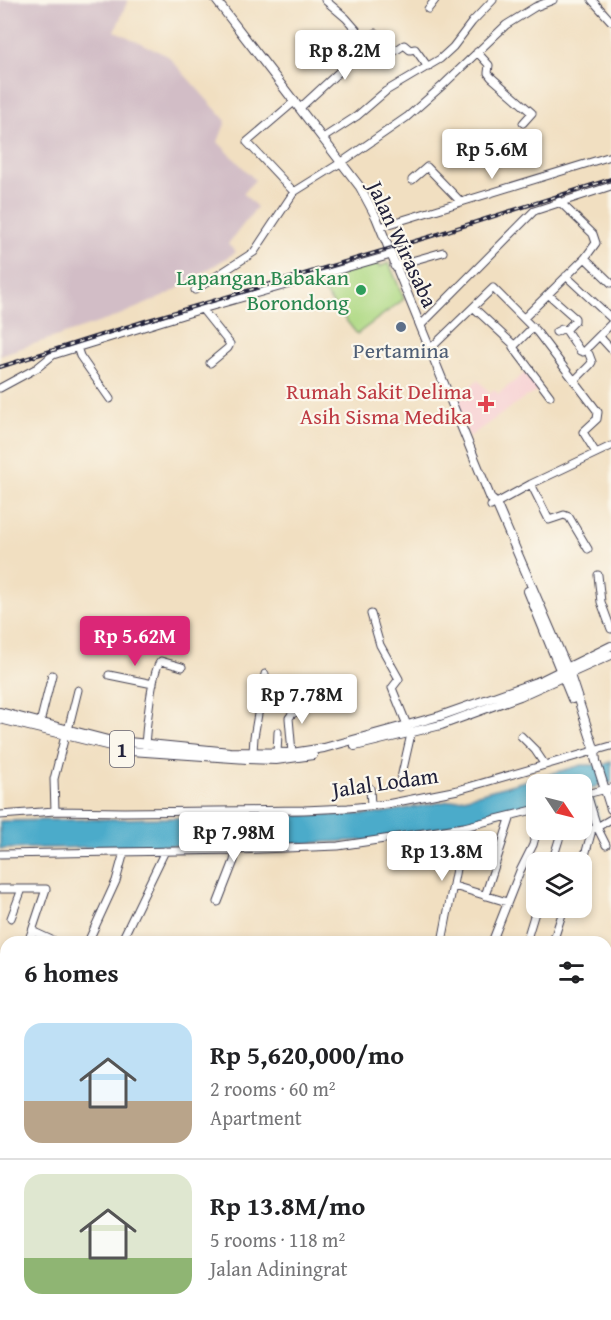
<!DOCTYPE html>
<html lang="en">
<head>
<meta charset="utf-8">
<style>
	body { margin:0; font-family:"Gentium Book Plus",serif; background:#f6f6f6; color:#202124; height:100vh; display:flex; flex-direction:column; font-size:22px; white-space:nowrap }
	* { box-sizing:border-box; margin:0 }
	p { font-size:20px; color:#757577 }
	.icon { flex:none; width:33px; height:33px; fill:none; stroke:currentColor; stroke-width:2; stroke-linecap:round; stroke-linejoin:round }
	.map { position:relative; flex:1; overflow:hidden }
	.sheet { position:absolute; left:0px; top:936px; width:612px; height:384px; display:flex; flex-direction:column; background:#fff; border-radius:18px 18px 0 0; box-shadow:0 3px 9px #0003 }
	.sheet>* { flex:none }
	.needle { width:39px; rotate:125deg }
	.tools { position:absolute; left:526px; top:774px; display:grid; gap:12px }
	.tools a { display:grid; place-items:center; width:66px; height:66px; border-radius:12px; background:#fff; box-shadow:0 3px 9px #0003; font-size:30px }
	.price { position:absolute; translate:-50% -51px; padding:0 14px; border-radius:6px; background:#fff; color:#222; font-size:20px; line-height:39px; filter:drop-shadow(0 2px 3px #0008) }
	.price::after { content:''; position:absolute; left:50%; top:36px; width:18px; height:14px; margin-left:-9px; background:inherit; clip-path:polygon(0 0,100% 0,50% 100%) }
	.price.active { background:#db2777; color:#fff }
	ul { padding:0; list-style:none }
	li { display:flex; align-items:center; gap:18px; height:150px; padding:0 24px }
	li+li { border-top:2px solid #e0e0e0 }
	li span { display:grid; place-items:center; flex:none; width:168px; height:120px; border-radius:18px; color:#555 }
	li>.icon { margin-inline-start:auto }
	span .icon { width:72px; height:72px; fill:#fffc; stroke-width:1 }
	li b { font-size:26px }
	h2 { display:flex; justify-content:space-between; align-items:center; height:72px; padding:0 24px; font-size:26px }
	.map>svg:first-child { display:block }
	.built { fill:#f7cfd2 }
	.industrial { fill:#d2bdc6 }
	.green { fill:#afd984; stroke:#687e60; stroke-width:1.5 }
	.water { fill:#4babca; stroke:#366682; stroke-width:1.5 }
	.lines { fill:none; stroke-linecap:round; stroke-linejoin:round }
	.stream { stroke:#4babca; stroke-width:1.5 }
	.minor-casing { stroke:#413e4f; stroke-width:9 }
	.major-casing { stroke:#413e4f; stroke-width:10 }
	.minor { stroke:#fff; stroke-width:7 }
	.major { stroke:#fff; stroke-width:8 }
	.rail-casing { stroke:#22223b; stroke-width:4 }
	.rail { stroke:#fbf7ec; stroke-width:1.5; stroke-dasharray:4.5; stroke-linecap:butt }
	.leisure-dot { fill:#2e9e5b; stroke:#fbf7ec; stroke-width:2 }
	.service-dot { fill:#5c6f8a; stroke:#fbf7ec; stroke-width:2 }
	.health-dot { fill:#e0444e; stroke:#fbf7ec; stroke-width:2 }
	.labels { text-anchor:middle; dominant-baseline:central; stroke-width:4.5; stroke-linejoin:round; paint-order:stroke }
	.shield { fill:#fbf7ec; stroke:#636270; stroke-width:1.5 }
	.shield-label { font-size:21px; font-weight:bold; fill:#22223b }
	.street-label { font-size:22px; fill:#22223b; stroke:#fbf7ec }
	.leisure-label { font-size:22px; fill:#27864d; stroke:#fbf7ec; text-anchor:end }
	.service-label { font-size:22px; fill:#4e5e75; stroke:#fbf7ec }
	.health-label { font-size:22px; fill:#be3a42; stroke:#fbf7ec; text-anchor:end }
</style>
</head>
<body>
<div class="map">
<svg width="611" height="1320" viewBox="0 0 611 1320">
	<rect width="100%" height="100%" fill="#fbf7ec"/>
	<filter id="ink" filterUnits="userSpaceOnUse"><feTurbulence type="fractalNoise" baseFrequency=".0167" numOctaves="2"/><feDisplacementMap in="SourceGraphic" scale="12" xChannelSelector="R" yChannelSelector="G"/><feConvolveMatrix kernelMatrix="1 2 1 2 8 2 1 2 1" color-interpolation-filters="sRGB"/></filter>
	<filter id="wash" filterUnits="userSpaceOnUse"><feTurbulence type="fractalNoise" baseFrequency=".008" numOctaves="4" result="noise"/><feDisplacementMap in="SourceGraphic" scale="24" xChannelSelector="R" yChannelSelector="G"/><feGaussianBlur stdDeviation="1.35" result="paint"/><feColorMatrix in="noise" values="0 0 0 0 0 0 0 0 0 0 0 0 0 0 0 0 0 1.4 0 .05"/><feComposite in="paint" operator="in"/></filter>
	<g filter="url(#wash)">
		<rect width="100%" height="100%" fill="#f1dfc1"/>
		<path class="built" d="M525,373L538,390L528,397L527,396L469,437L454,398L478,380L490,393L494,389L498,394Z"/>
		<path class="industrial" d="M0,0H128L115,31L168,56L226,121L218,142L255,180L243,193L257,207L228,244L236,252L167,295L110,319L0,355Z"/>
		<path class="green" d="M376,262L379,267L389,263L404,299L357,334L314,280Z"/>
		<path class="water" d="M611,761V783L599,784L596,787L582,790V784H537V803L463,825L371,840L312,843L0,849V821L375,814L460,799L582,765H604Z"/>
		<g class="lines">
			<path class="stream" d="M592,796L600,823"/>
		</g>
	</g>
	<g filter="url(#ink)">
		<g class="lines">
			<g class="minor-casing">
				<path id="minor" d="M325,0L346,18L367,42
					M592,0L611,21
					M428,9L435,0
					M477,52L489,65L488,73L491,77L532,113L523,123
					M300,108L355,57L376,33L395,51L404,45L410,50L415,49L428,67
					M323,138L357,116L386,91L440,59L453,47L472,22L493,0
					M412,180L427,167L460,201
					M294,192L247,142L295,101
					M380,227L611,156
					M585,258L611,283
					M394,266L443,252
					M566,276L611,318
					M195,290L254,252L294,192L342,162L407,117L442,86L506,25L535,7L553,0
					M549,295L575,318V321L566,330L562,329L556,332
					M474,308L514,345
					M202,309L230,344L228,348L210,363
					M524,318L585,258L596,243L593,234L559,201
					M421,325L534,211L611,186
					M533,327L513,347L550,396
					M566,330L580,351L583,352L611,324
					M600,337L611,349
					M77,347L80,356L110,399
					M430,349L493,288L537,332L598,412L597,419L583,432L596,453
					M574,381L590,365L592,362L589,354
					M0,388L37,368L53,355L202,309L391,255
					M531,484L549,520L564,515L569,517L588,549
					M491,506L531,484L611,446
					M598,575L601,602L611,629
					M371,614L380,645L399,679L392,688L407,725
					M109,675L153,684
					M40,723L52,675
					M68,730L78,690
					M521,736L535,750L545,765
					M145,745C146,730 152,668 161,661L182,667
					M253,752L254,737L265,674
					M292,753L289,718L292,714L313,704
					M277,754L278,732
					M399,787L411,734
					M370,788L371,806
					M587,794L597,827L606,845
					M582,795L611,788
					M55,811L54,779L65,736
					M0,815L55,811L124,812L304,810L348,808L387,804L458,790L611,746
					M0,854L236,850L338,846L464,827L537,809
					M552,862L562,830
					M582,866L592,830L611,819
					M454,886L507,902
					M0,889H46L32,931L56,942
					M485,896L511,816
					M218,902L234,861L236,850
					M11,918L22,889
					M28,942L32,931
					M88,942L116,881L124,852
					M121,942L165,851
					M442,942L464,827
					M492,942L520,871L533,845L537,830
					M526,942L537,906
					M553,942L564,908
					M606,995L611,1001
					M0,1033L6,1034
					M606,1061L611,1059
					M0,1074L6,1059
					M606,1115L611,1124
					M606,1133L611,1130
					M0,1145L6,1136
					M0,1163L6,1167
					M606,1170L611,1167
					M0,1187L5,1180
					M606,1210L611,1207
					M0,1217L6,1216
					M606,1230L611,1235
					M606,1273L611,1266
					M606,1301L611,1297
					M94,1314L100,1320
					M219,1314L224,1320
					M560,1314L573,1320
					M0,1317L6,1311
					M343,1319L347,1314
					M131,1320L135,1314
					M164,1320L169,1314
					M237,1320L244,1314L253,1320
					M261,1320L267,1314
					M293,1320L298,1314
					M590,1320L594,1314"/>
			</g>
			<g class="major-casing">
				<path id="major" d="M216,0L360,187L376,217L491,499L496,503L570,675L595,751L596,761
					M528,591L572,699
					M0,712L108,740L230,752L292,753L324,748L440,716L542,680L611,646
					M0,719L131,751L247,759L276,760L313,755
					M355,746L441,725L520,696L611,655
					M595,758L611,809"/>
			</g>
			<use href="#minor" class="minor"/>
			<use href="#major" class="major"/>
			<g class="rail-casing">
				<path id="rail" d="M0,367L145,321L432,236L611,179"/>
			</g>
			<use href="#rail" class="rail"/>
		</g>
	</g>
	<circle class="leisure-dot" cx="361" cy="290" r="6"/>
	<circle class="service-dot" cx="401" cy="327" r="6"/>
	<path class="health-dot" d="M483 395h6v6h6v6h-6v6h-6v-6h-6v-6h6z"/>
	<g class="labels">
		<rect class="shield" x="110" y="731" width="24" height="36" rx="4.5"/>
		<g class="shield-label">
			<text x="122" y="749">1</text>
		</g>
		<g class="street-label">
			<text transform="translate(403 244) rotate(65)">Jalan Wirasaba</text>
			<text transform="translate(385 782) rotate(-8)">Jalal Lodam</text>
		</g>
		<g class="leisure-label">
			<text x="349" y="277">Lapangan Babakan<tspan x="349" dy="25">Borondong</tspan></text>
		</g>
		<g class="service-label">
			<text x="401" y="350">Pertamina</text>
		</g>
		<g class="health-label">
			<text x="472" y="391">Rumah Sakit Delima<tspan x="472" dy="25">Asih Sisma Medika</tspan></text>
		</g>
	</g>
</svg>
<div class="tools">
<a><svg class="needle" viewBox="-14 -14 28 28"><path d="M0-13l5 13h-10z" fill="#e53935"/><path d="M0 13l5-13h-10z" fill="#757577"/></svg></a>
<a><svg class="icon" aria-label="layers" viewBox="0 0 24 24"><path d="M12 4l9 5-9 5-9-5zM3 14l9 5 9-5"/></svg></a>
</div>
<b class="price" style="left:345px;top:81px">Rp 8.2M</b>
<b class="price" style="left:492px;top:180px">Rp 5.6M</b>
<b class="price active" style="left:135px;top:667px">Rp 5.62M</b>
<b class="price" style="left:302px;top:725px">Rp 7.78M</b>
<b class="price" style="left:234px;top:863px">Rp 7.98M</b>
<b class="price" style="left:442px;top:882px">Rp 13.8M</b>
<section class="sheet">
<h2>6 homes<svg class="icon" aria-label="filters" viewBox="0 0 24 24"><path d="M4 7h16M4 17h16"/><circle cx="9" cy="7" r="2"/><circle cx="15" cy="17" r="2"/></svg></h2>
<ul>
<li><span style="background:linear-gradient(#bfe0f5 65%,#b9a48a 0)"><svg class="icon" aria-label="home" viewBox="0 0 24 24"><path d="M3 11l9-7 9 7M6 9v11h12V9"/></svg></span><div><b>Rp 5,620,000/mo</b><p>2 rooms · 60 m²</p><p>Apartment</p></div></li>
<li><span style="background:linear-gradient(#dfe7d0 70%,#8fb573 0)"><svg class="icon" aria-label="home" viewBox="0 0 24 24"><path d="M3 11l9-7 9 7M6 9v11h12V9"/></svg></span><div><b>Rp 13.8M/mo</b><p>5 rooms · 118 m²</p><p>Jalan Adiningrat</p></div></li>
</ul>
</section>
</div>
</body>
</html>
